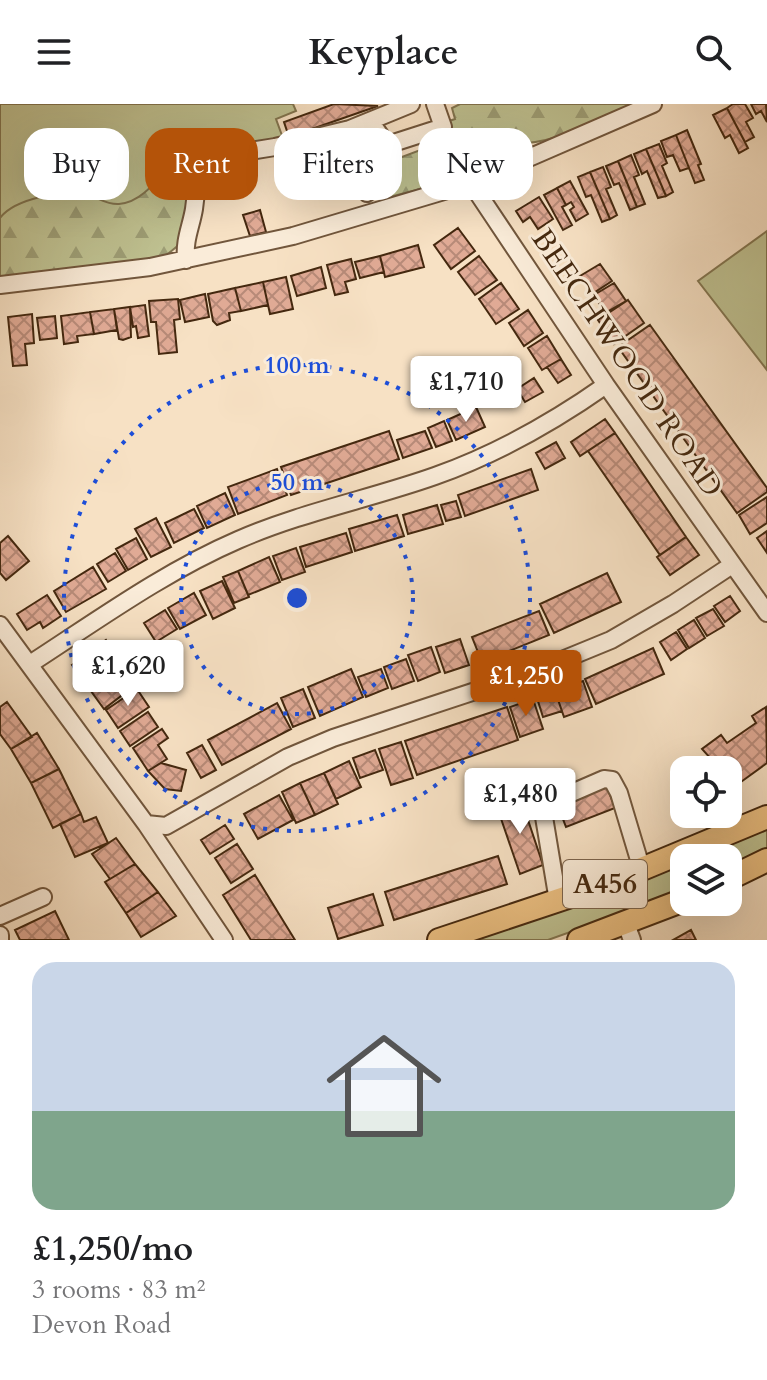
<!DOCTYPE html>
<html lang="en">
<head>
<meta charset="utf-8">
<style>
	body { margin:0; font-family:Cardo,serif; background:#f6f6f6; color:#202124; height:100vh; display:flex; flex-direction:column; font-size:30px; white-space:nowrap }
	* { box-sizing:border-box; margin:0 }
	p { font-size:26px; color:#757577 }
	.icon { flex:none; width:44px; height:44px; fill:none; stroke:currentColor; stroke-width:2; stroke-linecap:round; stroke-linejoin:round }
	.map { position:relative; height:836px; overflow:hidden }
	.drawer { display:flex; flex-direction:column; background:#fff; flex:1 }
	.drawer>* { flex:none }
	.banner { position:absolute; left:24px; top:24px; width:720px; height:72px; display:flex; gap:16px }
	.fabs { position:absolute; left:670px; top:652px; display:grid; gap:16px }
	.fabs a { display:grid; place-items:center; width:72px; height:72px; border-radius:16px; background:#fff; box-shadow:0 8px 32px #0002; font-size:40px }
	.price { position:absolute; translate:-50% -68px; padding:0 18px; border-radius:8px; background:#fff; color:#222; font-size:26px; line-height:52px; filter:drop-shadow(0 2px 4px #0008) }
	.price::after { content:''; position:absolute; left:50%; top:48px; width:24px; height:18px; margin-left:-12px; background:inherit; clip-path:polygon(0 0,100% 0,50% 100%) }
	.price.active { background:#b45309; color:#fff }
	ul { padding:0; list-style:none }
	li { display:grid; align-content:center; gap:16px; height:424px; padding:0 32px }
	li span { display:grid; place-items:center; height:248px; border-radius:24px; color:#555 }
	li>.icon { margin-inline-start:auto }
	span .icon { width:144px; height:144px; fill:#fffc; stroke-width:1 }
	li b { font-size:34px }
	.tag { padding:0 28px; border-radius:24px; background:#fff; box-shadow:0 8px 32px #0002; font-size:28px; line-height:72px }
	.tag.active { background:#b45309; color:#fff }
	header { display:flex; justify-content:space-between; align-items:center; height:104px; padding:0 32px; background:#fff; font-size:36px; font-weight:700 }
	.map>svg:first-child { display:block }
	.green { fill:#bfc292; stroke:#827550; stroke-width:2 }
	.forest { fill:url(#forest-firs); stroke:#827550; stroke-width:2 }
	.building { fill:url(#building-cross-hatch); stroke:#44280f; stroke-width:2 }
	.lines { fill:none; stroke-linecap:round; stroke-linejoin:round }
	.minor-casing { stroke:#71563c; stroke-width:20 }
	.highway-casing { stroke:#44280f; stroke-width:26 }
	.minor { stroke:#faecd9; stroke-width:16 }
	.highway { stroke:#ecc082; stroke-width:22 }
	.ring { fill:none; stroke:#1d4ed8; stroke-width:4; stroke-dasharray:4 8 }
	.labels { text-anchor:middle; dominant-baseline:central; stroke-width:6; stroke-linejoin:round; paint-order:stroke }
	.shield { fill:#faecd9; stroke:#7b634c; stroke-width:2 }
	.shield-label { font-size:28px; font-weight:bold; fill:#44280f }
	.street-label { font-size:30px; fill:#44280f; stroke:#faecd9 }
	.centre { fill:#1d4ed8; stroke:#faecd9; stroke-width:4 }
	.ring-label { font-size:24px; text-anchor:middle; font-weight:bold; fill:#1d4ed8; stroke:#faecd9; stroke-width:6; stroke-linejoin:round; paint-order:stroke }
</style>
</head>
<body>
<header><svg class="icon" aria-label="menu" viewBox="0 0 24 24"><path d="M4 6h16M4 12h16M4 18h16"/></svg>Keyplace<svg class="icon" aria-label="search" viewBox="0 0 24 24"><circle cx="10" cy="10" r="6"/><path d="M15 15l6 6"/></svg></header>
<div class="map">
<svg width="767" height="836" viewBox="0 0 767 836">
	<defs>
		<pattern id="forest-firs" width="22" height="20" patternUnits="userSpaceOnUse" patternTransform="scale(2)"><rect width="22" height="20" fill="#bfc292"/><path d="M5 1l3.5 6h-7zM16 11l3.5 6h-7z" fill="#9d9e76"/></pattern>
		<pattern id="building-cross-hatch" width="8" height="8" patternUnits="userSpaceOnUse" patternTransform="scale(2)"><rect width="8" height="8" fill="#e0aa95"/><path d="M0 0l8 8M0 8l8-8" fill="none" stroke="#b78a78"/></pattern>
	</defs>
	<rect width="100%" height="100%" fill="#f7e1c4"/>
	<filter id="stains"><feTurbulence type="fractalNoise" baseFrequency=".0025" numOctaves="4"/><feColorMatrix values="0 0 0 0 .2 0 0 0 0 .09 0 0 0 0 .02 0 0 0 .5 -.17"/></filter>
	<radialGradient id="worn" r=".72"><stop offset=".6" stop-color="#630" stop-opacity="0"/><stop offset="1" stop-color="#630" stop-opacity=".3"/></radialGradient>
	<path class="green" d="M0,0H293L296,7L276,15L284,37L201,52L85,165L0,173Z
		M767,127V266L698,177Z
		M767,720V746L728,765V754H685Z
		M684,755V784L626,808L548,836H460Z"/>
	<path class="forest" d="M460,0H636C602,14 564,36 527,39L420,85L386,94L387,84L378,50L390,47L394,56L442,38L437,21L455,15L452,4Z
		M172,58L187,64L189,89L180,140L164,153L85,165L0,173V114C14,95 66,84 88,91C99,94 107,101 119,100C143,98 157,75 172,58Z"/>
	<path class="building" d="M334,0L378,2L289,33L284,18Z
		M733,0H745L753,14L746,18L754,33L745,38L727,4Z
		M751,0H766L767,18L761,7L756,10Z
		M727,4L748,44L739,49L730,31L725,34L713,11Z
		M687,26L701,60L698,61L704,76L695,79L676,31Z
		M676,31L689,64L680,67L673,51L667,53L661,37Z
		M659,40L667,59L662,62L673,88L666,92L646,45Z
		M646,45L666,92L658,94L647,67L642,70L634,50Z
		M631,51L639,71L634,73L645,100L637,103L618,57Z
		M618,57L637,103L630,106L619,79L614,81L606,62Z
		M308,59L313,80L282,87L277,67Z
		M603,63L611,83L606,85L617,111L610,115L590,68Z
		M590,68L610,115L602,118L591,91L586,93L578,73Z
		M570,77L588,110L576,117L570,106L574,103L571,98L566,101L557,84Z
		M557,84L566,101L562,103L572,121L563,126L544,91Z
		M539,93L553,115L538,125L530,113L523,118L516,107Z
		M260,106L266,128L250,132L243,111Z
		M458,124L475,147L451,165L434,141Z
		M418,141L424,163L385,173L380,152Z
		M380,152L384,168L360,174L355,158Z
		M479,152L497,176L475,191L458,168Z
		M351,155L356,175L345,178L348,188L335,191L327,161Z
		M600,160L612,177L592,190L580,172Z
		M321,163L326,184L297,192L291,172Z
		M286,173L293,205L270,210L263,178Z
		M263,178L268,201L241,207L235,184Z
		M501,179L519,205L496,220L479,195Z
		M614,179L626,197L605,209L594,191Z
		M235,184L241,207L229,209L230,216L217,221L213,217L208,190Z
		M205,190L209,213L185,218L180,196Z
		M178,195L180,215L174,216L177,248L159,250L156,218H151L149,197Z
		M628,196L644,219L614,240L598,216Z
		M145,201L149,232L138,234L136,222L133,223L130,203Z
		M130,203L131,233L123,236L119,235L114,205Z
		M114,205L117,226L94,230L90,208Z
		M528,206L543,229L524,242L509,219Z
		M90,208L94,230L77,232L78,238L64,240L61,212Z
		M32,210L34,239L25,240L27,261L13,262L8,213Z
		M55,212L57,234L40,236L37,214Z
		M650,221L767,384V388L737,409L618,243Z
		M547,232L561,255L542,266L528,244Z
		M561,255L571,271L558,279L547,263Z
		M534,274L543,288L525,298L517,285Z
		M476,303L485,323L456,336L447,316Z
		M605,315L615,329L580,352L571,338Z
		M444,317L452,337L436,343L428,324Z
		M389,327L399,355L291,391L281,363Z
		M425,327L432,344L403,354L397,336Z
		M615,329L686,433L660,451L588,347Z
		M556,338L565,354L545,365L536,349Z
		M277,365L287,391L238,410L228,383Z
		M531,365L538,386L465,412L458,391Z
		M225,389L235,411L207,424L197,402Z
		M767,393V419L750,430L739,411Z
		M456,397L461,413L446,417L441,401Z
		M437,401L443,420L408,430L403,411Z
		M194,405L204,424L174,439L165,419Z
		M397,411L404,432L355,447L349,425Z
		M156,414L171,443L151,453L135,425Z
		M767,427V449L757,434Z
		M346,429L352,448L306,463L300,443Z
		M8,432L29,457L6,476L0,469V439Z
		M686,433L699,451L670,471L657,453Z
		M136,434L147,455L128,466L116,445Z
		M296,444L305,468L282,476L273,452Z
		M115,449L126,467L108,478L97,460Z
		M269,453L280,478L248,491L238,467Z
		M93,463L106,485L66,508L54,487Z
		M238,467L249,493L234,499L223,473Z
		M607,469L621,498L554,529L540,500Z
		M222,477L235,504L213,515L200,487Z
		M194,489L206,511L180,525L168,504Z
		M47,491L61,512L43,524L40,518L27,526L17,510Z
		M730,492L740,507L725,518L714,502Z
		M713,505L724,522L707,532L696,514Z
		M165,506L177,525L156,538L144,519Z
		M539,507L549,531L482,558L472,533Z
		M694,516L705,534L689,544L678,526Z
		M676,528L687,545L671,556L660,538Z
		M460,535L469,561L445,569L436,543Z
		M106,536L122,558L88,583L72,561Z
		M431,543L440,568L418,577L408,551Z
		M653,544L664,570L596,600L585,575Z
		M406,555L414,577L392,585L384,563Z
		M122,558L129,568L125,571L134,582L104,605L88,583Z
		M351,565L363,593L320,612L308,583Z
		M381,565L388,584L366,593L358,573Z
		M583,577L592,603L564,613L555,587Z
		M137,585L149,603L118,624L106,606Z
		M303,585L315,614L293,623L281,594Z
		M555,587L562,607L543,613L537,594Z
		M533,595L543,625L520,633L510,603Z
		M7,598L32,633L11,645L0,630V603Z
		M277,599L291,625L222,661L208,636Z
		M507,603L518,636L417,671L405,637Z
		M766,603L767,659L734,683L728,676V666H721L702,645L721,631L727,639L756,619L752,612Z
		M148,608L158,623L130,642L120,627Z
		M162,625L168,634L158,641L167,655L148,667L133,644Z
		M37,629L59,665L31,679L11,645Z
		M401,638L413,674L391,681L379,645Z
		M202,641L216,666L201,674L187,649Z
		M375,646L383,666L360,674L353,654Z
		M349,657L361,683L336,695L324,669Z
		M161,659L186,666L181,687L165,685L148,667Z
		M59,665L81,710L53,724L31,679Z
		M324,669L338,700L315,711L300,679Z
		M300,679L315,711L296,719L282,688Z
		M607,683L615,704L566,723L558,702Z
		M279,691L293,716L258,735L244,710Z
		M521,695L543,761L520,770L497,703Z
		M81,710L84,718L96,713L108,739L75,753L60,720Z
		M225,721L234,735L210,750L201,736Z
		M116,734L135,760L110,775L92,750Z
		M237,740L253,765L231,779L215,754Z
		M498,752L507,780L394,816L385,788Z
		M135,760L158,788L126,809L105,778Z
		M255,771L295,836H251L223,791Z
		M158,788L176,812L141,833L126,809Z
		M373,790L383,821L338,835L328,804Z
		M55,807L69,836H20L15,826Z
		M691,826L696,836H673Z"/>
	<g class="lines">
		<g class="minor-casing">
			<path id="minor" d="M370,17L387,41L443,23L435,0
				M471,79L606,281L767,509
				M367,89L350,25L411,0
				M186,156C184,136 191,123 194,105C196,89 197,75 202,59L213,53L275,43L350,25
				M0,181L150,163L293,132L471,79L653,0
				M0,521L146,720L224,836
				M30,560C98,516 164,468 238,436C302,408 370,395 435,372C497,350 552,319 606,281
				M146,720L166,722L288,653L333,634L533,568L611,536L673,500L732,461
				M558,797L543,707L544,701L604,675L612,676L619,689L642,766
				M0,812L43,793
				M626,820L632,836
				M0,831V836"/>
		</g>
		<g class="highway-casing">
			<path id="highway" d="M728,775L767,756
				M439,836L601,782L767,713
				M579,836L684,796"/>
		</g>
		<use href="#minor" class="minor"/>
		<use href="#highway" class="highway"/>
	</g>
	<g class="ring">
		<circle cx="297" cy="494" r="116"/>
		<circle cx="297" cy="494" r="233"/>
	</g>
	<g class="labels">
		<rect class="shield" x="563" y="756" width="84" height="48" rx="6"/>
		<g class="shield-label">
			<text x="605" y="780">A456</text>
		</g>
		<g class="street-label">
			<text transform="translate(627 259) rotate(56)">BEECHWOOD ROAD</text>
		</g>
	</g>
	<circle cx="297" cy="494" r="12" class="centre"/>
	<g class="ring-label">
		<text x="297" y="269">100 m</text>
		<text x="297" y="386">50 m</text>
	</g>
	<rect width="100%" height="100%" filter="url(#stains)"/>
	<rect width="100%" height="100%" fill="url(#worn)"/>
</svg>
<div class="fabs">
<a><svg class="icon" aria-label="locate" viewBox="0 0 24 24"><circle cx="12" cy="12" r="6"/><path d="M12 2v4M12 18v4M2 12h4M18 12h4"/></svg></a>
<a><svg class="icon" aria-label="layers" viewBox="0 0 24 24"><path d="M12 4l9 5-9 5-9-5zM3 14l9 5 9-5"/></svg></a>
</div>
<b class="price" style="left:466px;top:320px">£1,710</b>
<b class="price" style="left:128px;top:604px">£1,620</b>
<b class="price active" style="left:526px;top:614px">£1,250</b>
<b class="price" style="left:520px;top:732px">£1,480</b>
<div class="banner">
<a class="tag">Buy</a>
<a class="tag active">Rent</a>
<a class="tag">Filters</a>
<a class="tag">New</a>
</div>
</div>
<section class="drawer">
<ul>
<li><span style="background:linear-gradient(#c9d6e8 60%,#7fa58c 0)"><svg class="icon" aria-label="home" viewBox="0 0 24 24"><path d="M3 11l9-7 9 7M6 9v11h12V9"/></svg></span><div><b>£1,250/mo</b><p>3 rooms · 83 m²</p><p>Devon Road</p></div></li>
</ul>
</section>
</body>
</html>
